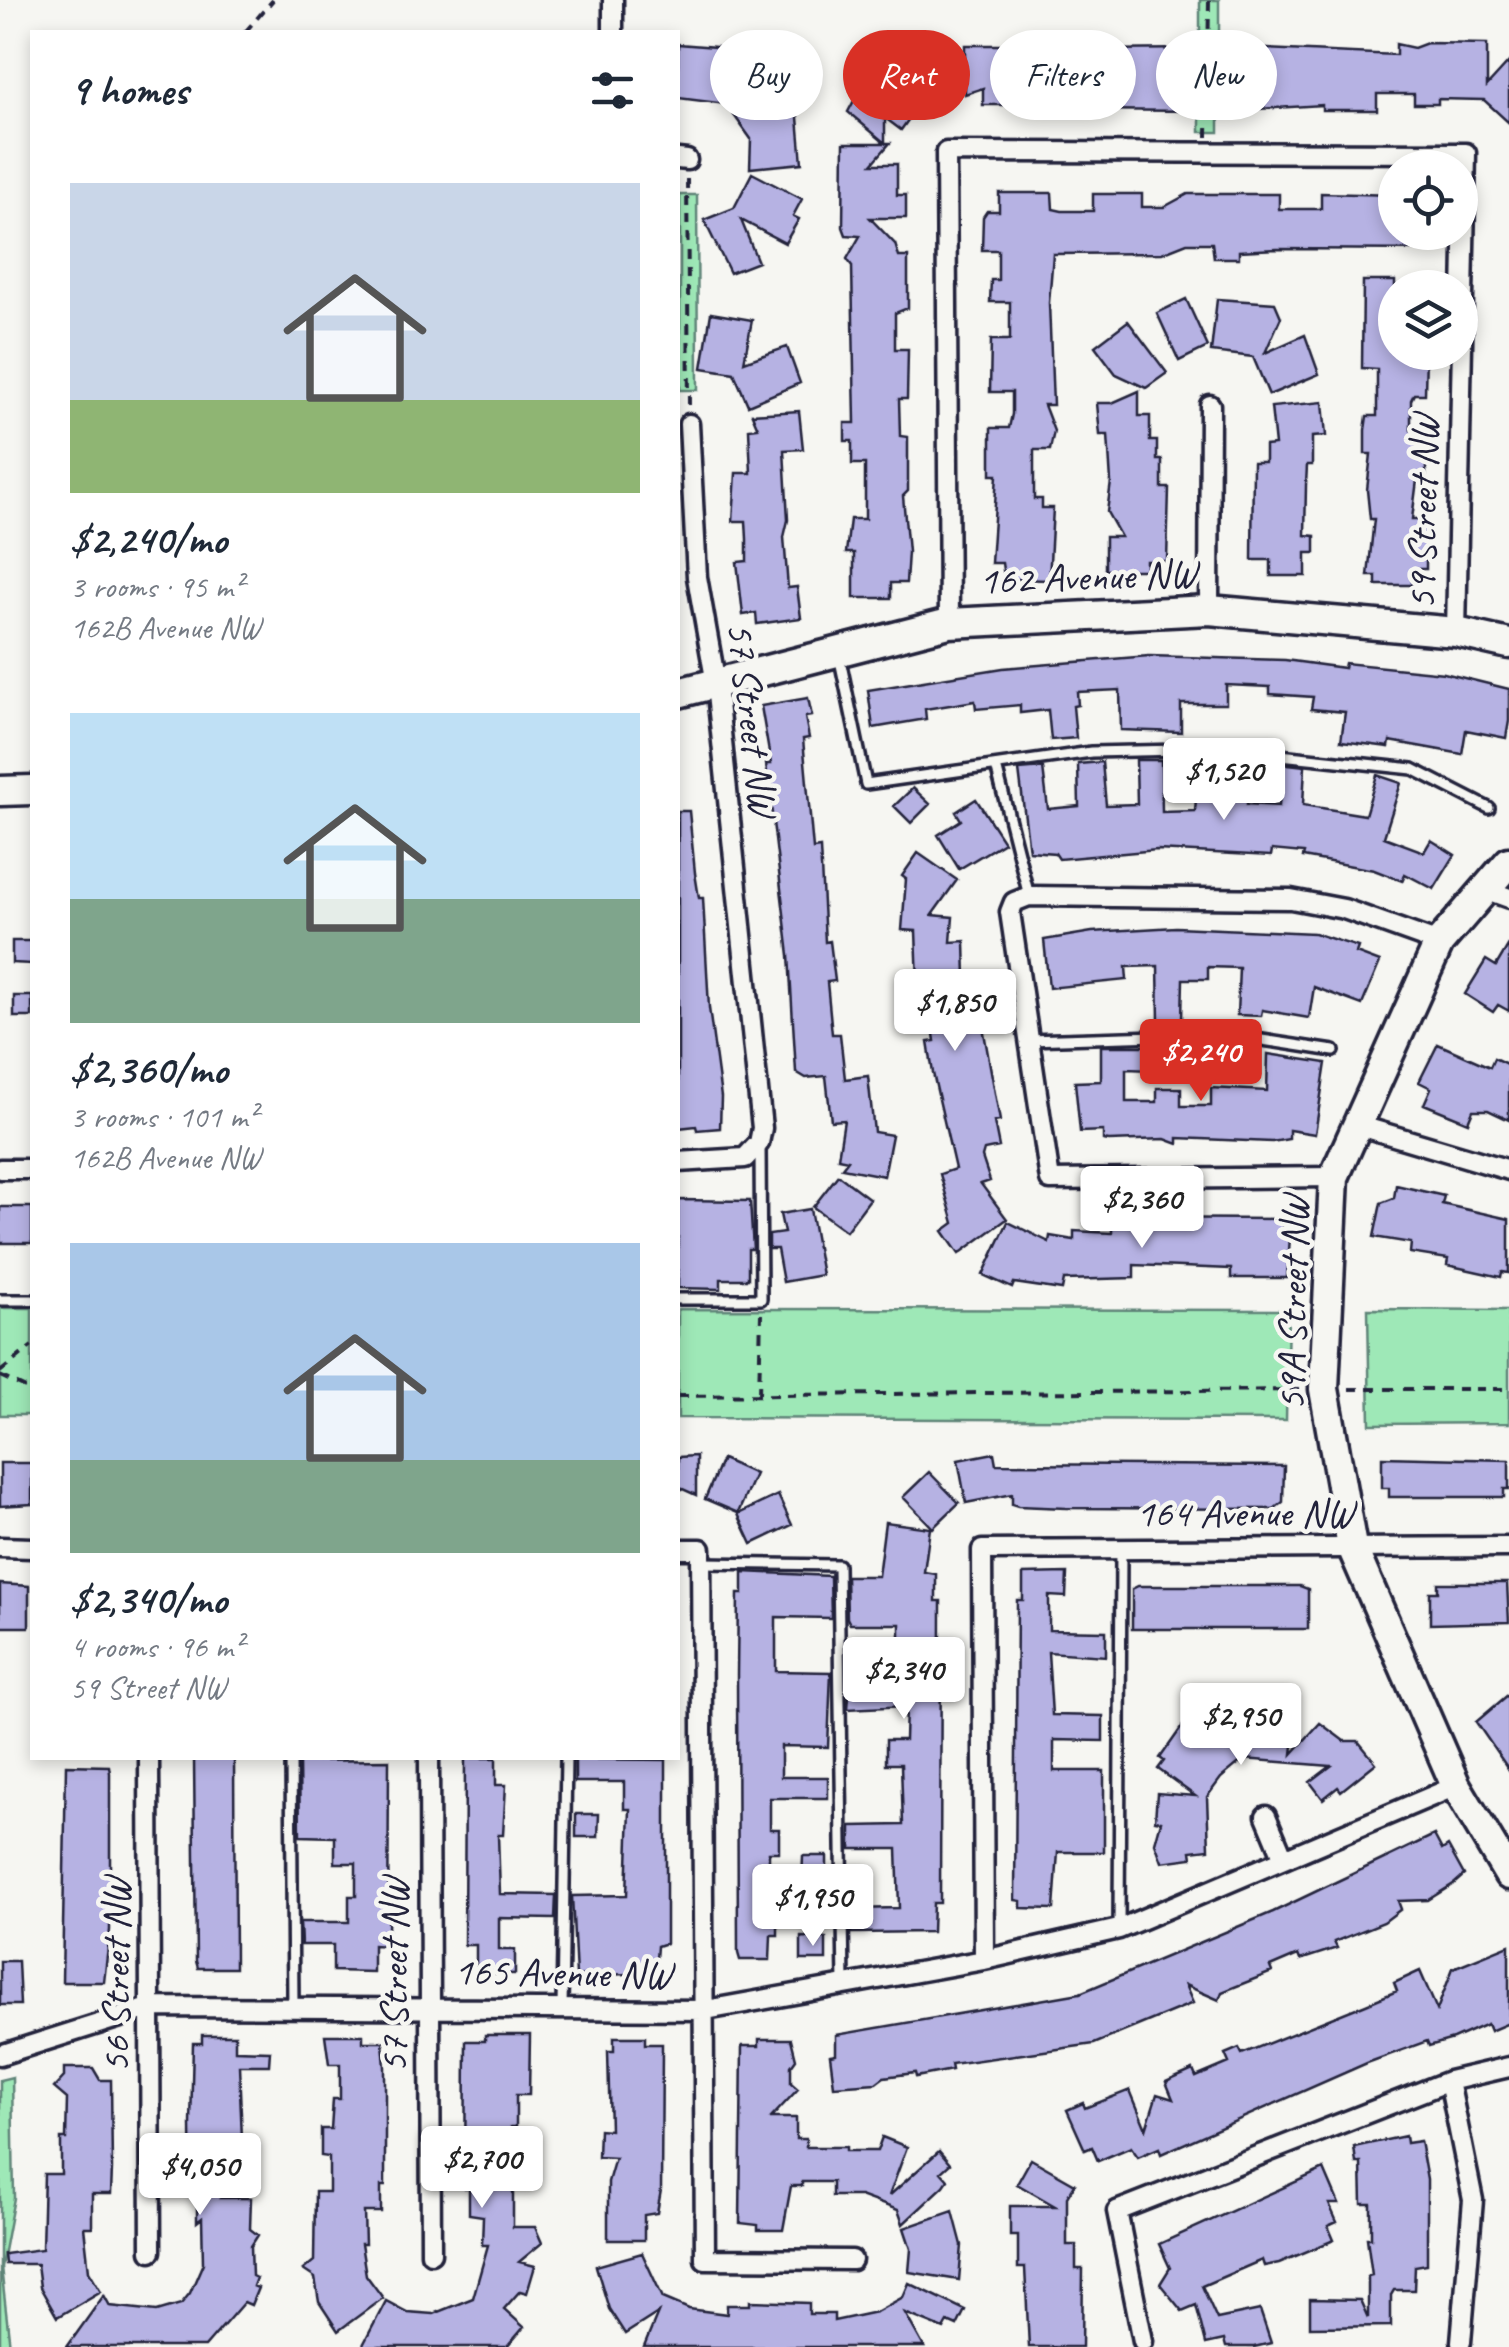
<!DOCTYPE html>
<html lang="en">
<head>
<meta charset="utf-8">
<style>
	body { margin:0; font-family:Caveat,sans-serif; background:#f6f6f7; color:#1f2937; height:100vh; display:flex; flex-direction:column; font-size:38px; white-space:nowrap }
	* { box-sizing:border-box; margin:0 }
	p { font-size:32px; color:#747a83 }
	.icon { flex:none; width:55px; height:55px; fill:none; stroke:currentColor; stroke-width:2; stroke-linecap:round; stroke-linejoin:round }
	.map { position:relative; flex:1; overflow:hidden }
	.details { position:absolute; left:30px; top:30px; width:650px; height:1730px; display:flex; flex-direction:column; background:#fff; border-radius:0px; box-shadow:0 5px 15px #0003 }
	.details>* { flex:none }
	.guide { position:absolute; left:710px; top:30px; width:648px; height:90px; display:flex; gap:20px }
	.fabs { position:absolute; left:1378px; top:150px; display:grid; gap:20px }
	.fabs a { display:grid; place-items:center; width:100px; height:100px; border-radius:50%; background:#fff; box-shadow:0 5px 15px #0003; font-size:50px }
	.price { position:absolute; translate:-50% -85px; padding:0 22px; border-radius:10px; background:#fff; color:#222; font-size:32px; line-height:65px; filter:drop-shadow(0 2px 5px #0008) }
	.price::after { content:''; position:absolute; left:50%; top:60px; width:30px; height:22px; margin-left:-15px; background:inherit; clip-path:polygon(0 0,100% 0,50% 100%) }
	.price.on { background:#d93025; color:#fff }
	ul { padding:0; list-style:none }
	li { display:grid; align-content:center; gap:20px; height:530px; padding:0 40px }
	li span { display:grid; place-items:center; height:310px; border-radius:0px; color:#555 }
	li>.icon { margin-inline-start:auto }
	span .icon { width:180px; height:180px; fill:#fffc; stroke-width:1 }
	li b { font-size:42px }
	h2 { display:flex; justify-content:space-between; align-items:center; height:120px; padding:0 40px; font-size:42px }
	.pill { padding:0 35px; border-radius:45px; background:#fff; box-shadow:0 5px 15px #0003; font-size:35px; line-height:90px }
	.pill.on { background:#d93025; color:#fff }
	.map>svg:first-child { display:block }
	.green { fill:#9ee8b7; stroke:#608579; stroke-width:2.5 }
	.building { fill:#b6b2e3; stroke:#22223b; stroke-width:2.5 }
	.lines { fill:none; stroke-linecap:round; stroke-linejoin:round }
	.lane-casing { stroke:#22223b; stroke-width:16 }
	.street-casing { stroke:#22223b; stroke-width:25 }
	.secondary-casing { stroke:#22223b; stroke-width:35 }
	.path { stroke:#22223b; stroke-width:4; stroke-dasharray:10 8; stroke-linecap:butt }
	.lane { stroke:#f6f6f2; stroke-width:9 }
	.street { stroke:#f6f6f2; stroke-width:18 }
	.secondary { stroke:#f6f6f2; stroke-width:28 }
	.labels { text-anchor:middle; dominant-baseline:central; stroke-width:9; stroke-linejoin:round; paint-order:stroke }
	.street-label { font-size:40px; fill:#22223b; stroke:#f6f6f2 }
</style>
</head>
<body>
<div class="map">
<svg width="1509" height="2347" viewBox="0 0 1509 2347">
	<rect width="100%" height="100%" fill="#f6f6f2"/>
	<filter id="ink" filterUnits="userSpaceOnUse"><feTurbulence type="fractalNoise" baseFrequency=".01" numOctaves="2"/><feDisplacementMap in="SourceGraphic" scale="20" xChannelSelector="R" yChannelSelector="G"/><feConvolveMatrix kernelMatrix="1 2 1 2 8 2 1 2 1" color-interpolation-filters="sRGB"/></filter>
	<g filter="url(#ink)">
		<path class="green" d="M1200,0H1219V132H1200Z
			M680,195H697L698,390H680Z
			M0,1308H32V1415H0Z
			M678,1309L1288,1310L1286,1420L678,1418Z
			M1368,1309L1509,1310V1423L1370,1424Z
			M12,2077L14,2198L1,2267L10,2347H0V2080Z"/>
		<path class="building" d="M1034,37L1049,38V45L1098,44V50L1191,49V73H1224V47L1396,55V44L1414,48L1427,43L1487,44V86L1509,62V123L1484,100L1438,99V104H1414V94H1377V110H1322V105L1241,110V101L1222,90H1199V111L1081,110L1080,91L1037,90V110L1013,109V105H983V88L965,94V45H1034Z
			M910,43L921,48L934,43L951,98L916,109L901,130L885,118V143L848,112L857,95L878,77L912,105L898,60Z
			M678,44L741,49L735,77L762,58L766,64L771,60L802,103L797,106L802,163L750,168L751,139L726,104L678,98Z
			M844,143H890L872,164H897V195H906V218H870L895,244L899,257H908V308L895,313V349H908L907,399H899L900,436L908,437V491L903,496L908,552L906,583H891V598H854V553H846L850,519H865V464H852V441H845V423H855L852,266L847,259L860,236L846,235L843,227Z
			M752,173L802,199L793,216L799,219L785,243L741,220L758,262L730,273L704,220L734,208Z
			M999,193H1052L1053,209L1062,211H1093V194H1142V207H1164L1188,194H1279V209H1321V193L1395,195V232H1432V250L1277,249L1239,251V258H1214L1212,243H1187L1162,253L1053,254L1049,303L1053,405H1044L1054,431L1050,450H1034V499H1042V508H1053L1049,580L1011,579L1004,577L1002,563H991L997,475H991V428H1009L1012,414V392H990L991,340H1010V302H990L991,280H998V250H982L983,217L987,211H999Z
			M1363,281H1395V352H1426L1425,394H1414L1411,400V430H1426V480H1417L1412,519H1426V569H1412V585H1376V576H1368L1374,519H1370L1367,490L1371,454H1365V430L1367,416H1377V369L1362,368Z
			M1186,299L1208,347L1179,361L1157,313Z
			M1217,299L1275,303L1281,317L1265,353L1305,335L1319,374L1269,395L1253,357L1211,352Z
			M711,313L752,320L744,362L787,347L800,383L748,405L734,373L702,368Z
			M1128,321L1167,373L1146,388L1116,374L1095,346Z
			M1139,391V416H1150V441H1157V460H1162V488H1169L1167,561H1146V570H1105V537H1121L1107,512L1111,482L1108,435H1100L1097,403H1112Z
			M1323,402L1326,436L1312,437V465H1307L1306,485L1305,535L1315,536V553H1306V576H1271V560H1252L1253,462H1265V446L1275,445L1271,407Z
			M799,411L803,449L784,450L788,520L784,537L788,588L797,587L801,618L757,624L756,613L743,615L737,562L747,561V539L746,521H733L736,473H751L749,429L758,428L752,414Z
			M1149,656L1285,660L1344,668L1345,663L1444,673L1509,689V721L1506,738L1466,730L1462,754L1390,741L1389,747L1341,741L1345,712L1311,709L1313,697L1270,694V687L1226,685V704H1181V732L1121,730L1120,690L1077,692L1078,705L1073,706L1076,738L1051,740L1048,710L1020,713V705L976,709L975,701L925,709L926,719L873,728L868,690L1003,668Z
			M808,698L812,716L805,717L809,738L803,739L813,849L820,848L825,942L830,941L835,981L827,982L832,1034H840L845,1079L868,1076L874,1132L892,1135L884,1176L842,1168L848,1160L838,1158L844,1120L831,1121L826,1076L806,1078L796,1072L789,955L766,764H771L761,706Z
			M1136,760H1161L1162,812L1195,811L1196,799L1221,800L1223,761L1248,762L1247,804L1279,806L1282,764H1288L1305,766L1303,805L1365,815L1377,775L1401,783L1384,837L1424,852L1431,840L1455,855L1434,889L1405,874L1402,881L1374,870L1303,857L1304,853L1272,850L1271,856L1157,850L1059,859L1055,853L1029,851L1019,770L1043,768L1048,809L1079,806L1078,764L1102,762L1106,805L1137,804Z
			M913,788L930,804L911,823L894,806Z
			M976,799L1004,842L959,869L938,835L961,820L956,812Z
			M678,811H689L695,873L699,898H703L709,1008L721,1097L720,1128L697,1130L696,1126L678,1128Z
			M918,853L957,880L932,915L953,917L951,942L965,941L966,979L974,977L1000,1121L994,1122L999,1147L984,1150L982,1157L990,1181L981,1184L1007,1219L959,1254L943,1231L954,1223L940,1174L955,1169L933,1073L928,1042L935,1041L930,1006L919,1008L916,931L902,930L906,879L902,876Z
			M1176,927L1314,933L1358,947L1356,953L1380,962L1362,1005L1314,987L1309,1018L1262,1010L1261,1016L1237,1015L1239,968L1208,967V979H1183L1182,1020H1159L1158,966L1126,967L1127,980L1049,988L1044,940L1092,932Z
			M12,941H32V964L12,963Z
			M1509,944V1011L1498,1005L1493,1012L1465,994L1486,960L1496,966Z
			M14,996H32V1017H14Z
			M1438,1044L1490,1067L1494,1058L1509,1065V1120L1488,1110H1473L1468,1122L1424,1104L1431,1088L1419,1082Z
			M1101,1046H1153V1070L1126,1069V1102H1157V1088H1181V1106H1211V1088L1267,1091L1268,1054L1326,1063L1315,1134L1289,1130V1139L1272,1142L1178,1138V1144L1165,1139L1109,1141L1103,1140V1131L1080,1132L1075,1082L1101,1081Z
			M838,1175L870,1199L846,1231L813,1207Z
			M1396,1185L1444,1196L1442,1204L1509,1219V1273L1502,1272L1501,1277L1447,1265L1448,1259L1410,1253L1411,1243L1374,1237L1381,1203L1394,1198Z
			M678,1200L750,1201L753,1249H748V1279H721V1289L678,1288Z
			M0,1207H32V1243H0Z
			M810,1209L822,1275L783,1282L777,1249H769V1235L784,1233L780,1214Z
			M1112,1218L1283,1219V1237H1290L1287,1278H1231V1269L1134,1265V1278L1064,1280L1062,1290L1014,1283L1012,1288L983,1275L1008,1222L1049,1242L1050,1236L1074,1240V1231L1112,1233Z
			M994,1453L996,1464L1284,1466L1283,1502L1274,1509L1066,1508L1018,1506L1012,1504V1494L966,1503L958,1460Z
			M696,1456V1495L678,1487V1457Z
			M1382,1457L1509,1460V1489H1504V1497H1389V1488H1382Z
			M722,1459L755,1474L738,1513L705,1499Z
			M0,1463H32V1504L0,1506Z
			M929,1472L959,1503L933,1528L903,1497Z
			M778,1495L792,1525L752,1544L738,1514Z
			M885,1522L930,1528L924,1572L936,1574V1601H941L940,1903H933L932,1932L851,1933V1909L899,1908L897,1849H851V1826L903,1825L901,1764H886V1740H905L906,1706L848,1709L852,1655H900V1624H850L847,1618L846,1576H878Z
			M743,1572L830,1576L831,1618L776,1617V1671L831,1672L828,1747L781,1746V1777H828V1798H770V1829H779V1852H769V1884H802L803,1856H827V1907H778V1935H771L770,1960H740L738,1953L737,1674L738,1594H743Z
			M1067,1573L1066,1597L1049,1596V1630L1106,1631V1656L1048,1652L1052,1715L1103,1716V1741L1054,1740V1771H1104V1852H1058L1054,1909L1021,1908V1901L1015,1900L1017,1600H1023V1574Z
			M1438,1583H1507L1509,1622L1430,1624V1592H1438Z
			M0,1584L29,1586V1627H0Z
			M1138,1586H1300L1308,1589V1629H1132V1589Z
			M1509,1694V1770L1476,1722Z
			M1257,1703L1297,1712L1292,1754L1320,1723L1344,1741H1358L1376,1763L1341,1791L1338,1787L1323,1799L1310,1782L1331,1766L1244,1759L1221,1778L1207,1797L1209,1849L1191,1851L1192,1858L1162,1862L1155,1843L1161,1821L1155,1820L1157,1793L1195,1796L1158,1769L1164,1761L1160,1758L1184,1724L1204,1709L1238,1752L1235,1708Z
			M194,1758H234L235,1968H198L196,1961Z
			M465,1758H496V1785H506L503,1835H498L500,1894L556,1895L555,1919L499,1918V1950H515V1974L482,1973L483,1966H476V1945H464Z
			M575,1759L666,1760V1943L657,1946L655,1973L576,1976L572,1896L627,1895L630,1809H624V1782H575Z
			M389,1760L388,1946L373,1945V1972L333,1971V1945H301L300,1922H349V1896H356V1863H335V1837L300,1836L299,1761Z
			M66,1765L109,1766L110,1773V1930L104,1982H62Z
			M576,1814H599L598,1837H576Z
			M1434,1835L1442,1850L1448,1846L1464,1875L1455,1883L1428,1900L1398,1901L1401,1909L1384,1922L1334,1942L1337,1948L1300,1960L1298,1955L1270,1967L1272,1972L1222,1992L1219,2000L1185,1985L1193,2003L1094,2044L951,2064L952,2070L916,2077L915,2073L884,2077L876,2083L834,2086L830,2055L836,2054V2035L1080,1993L1273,1912Z
			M801,1937L826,1938V1960H801Z
			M1509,1945V2023L1490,2031L1487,2024L1453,2039L1429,2046L1427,2041L1367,2063L1161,2154L1159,2148L1138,2157L1131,2147L1098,2161L1092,2147L1085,2150L1067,2110L1083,2103L1085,2108L1130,2090L1146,2129L1157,2094L1173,2099L1166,2082L1193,2070L1196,2077L1229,2063L1225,2054L1239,2048L1242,2054L1366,2004L1397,1991L1394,1983L1420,1971L1437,2010L1453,1968Z
			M0,1961H18L20,2005H0Z
			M202,2035H235V2050L270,2051L269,2065H239L242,2139L227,2164H236L246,2175L221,2198H251L250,2229L258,2235L251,2246L252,2276L256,2278L253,2286L258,2288L251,2305L244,2302L205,2347H67L104,2295L110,2306L157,2311L181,2304L190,2293L203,2263L202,2218L197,2222V2193H192L191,2125L193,2043H202Z
			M325,2035H363V2042H383L385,2067V2186H381V2212H364L365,2244H361L366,2275L383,2298L338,2331L319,2302L315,2278L303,2270L314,2261L315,2192H329V2157L321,2156V2129H331L333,2099H340V2064H329Z
			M485,2035H530L529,2095H516V2127H511V2161H518V2171H524V2188H513V2227H535L542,2243L519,2262L535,2266L527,2293L520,2291L504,2309L524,2327L507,2347H362L386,2301L407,2312L433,2314L473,2298L488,2245H482L483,2216L469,2214V2188H465L466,2041H485Z
			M614,2037H645V2044H662L661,2190L657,2213L644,2215V2240H608V2182L615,2158L598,2157L599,2129L610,2130L608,2051H614Z
			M759,2039H791L796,2059L791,2066V2083L798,2089L771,2118H796V2139H806V2147H846V2151H877L882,2137L907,2147L889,2196L939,2151L950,2164L941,2172L948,2180L944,2186L903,2224L898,2210L860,2196H832V2182H802V2186H791L783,2230H758V2225L740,2223L742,2046H759Z
			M64,2068H93L100,2080H111L112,2169L111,2194H92V2227H84L89,2271L101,2291L57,2317L40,2287L37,2264H5L4,2254L42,2249L44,2174H61V2139H66L67,2099L54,2088L64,2077Z
			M1405,2136L1406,2143L1420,2141L1427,2180V2264L1415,2266L1414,2290H1394L1391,2295V2326L1310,2327V2299L1360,2300L1368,2318V2276L1372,2275L1367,2238H1371V2204H1362L1361,2163H1356L1354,2147Z
			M1031,2159L1075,2184L1067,2197V2245H1076V2269H1083L1082,2347H1029L1025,2268H1018V2235H1010V2206H1055L1017,2184Z
			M1324,2169L1339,2204H1329L1337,2222L1328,2226L1334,2240L1279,2263L1264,2266L1262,2260L1202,2286L1217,2319L1260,2310L1271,2343L1254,2347H1226L1224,2340L1206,2344L1196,2305L1182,2311L1160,2284L1170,2268L1159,2244Z
			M953,2211L962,2245L959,2280L909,2272L911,2249L904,2228Z
			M642,2253L663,2298L689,2309L727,2314V2305H750V2301L809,2303V2314H834V2321L876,2312L903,2297L909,2283L965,2310L957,2326L948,2322L944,2329L905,2313L924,2347H644L658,2313L625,2334L609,2309L596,2266Z"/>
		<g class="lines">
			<g class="lane-casing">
				<path id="lane" d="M839,655L866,784L1091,752L1224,749L1413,769L1489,808
					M996,766L1029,896
					M1028,1040L1223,1034L1334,1051
					M678,1299H761L760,1146
					M0,1300H32
					M702,1563L838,1565L844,1985
					M291,1758L293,2006
					M1119,1929L1121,1549
					M562,2008L566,1758"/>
			</g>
			<g class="street-casing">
				<path id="street" d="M613,0V32
					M678,159L687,160
					M1209,610L1210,405
					M949,623L946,152L1466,153L1456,632
					M1487,890L1509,898
					M1357,1125L1509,1170
					M678,1162L745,1158L759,1143L762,1128L716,684L697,577L689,424
					M0,1169H32
					M1334,1177L1050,1180L1010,912L1014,902L1029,896L1291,899L1344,909L1439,943
					M0,1547L32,1548
					M678,1549H701L705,2259L852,2260
					M149,1758L151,2251
					M429,1758L431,2253
					M1266,1816L1284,1859
					M984,1960L982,1550L1509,1547
					M0,2055L152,2007L706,2010L984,1960L1119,1929L1456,1786
					M1449,2081L1473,2200L1461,2342
					M1143,2341L1117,2211L1449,2081L1509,2067"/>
			</g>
			<g class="secondary-casing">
				<path id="secondary" d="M678,693L949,623L1209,610L1456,632L1509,644
					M0,791L32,790
					M1509,862L1439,943L1334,1177L1324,1389L1352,1547L1456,1786L1509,1875"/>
			</g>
			<path class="path" d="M245,32L273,0
				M1207,137L1209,0
				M687,179L689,405
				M0,1372L32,1346
				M0,1376L32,1391
				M1349,1389H1509
				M759,1394L761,1314
				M678,1396L1299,1390"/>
			<use href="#lane" class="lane"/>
			<use href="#street" class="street"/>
			<use href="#secondary" class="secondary"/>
		</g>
	</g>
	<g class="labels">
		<g class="street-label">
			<text transform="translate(1423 512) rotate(-89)">59 Street NW</text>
			<text transform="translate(1088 577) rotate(-2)">162 Avenue NW</text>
			<text transform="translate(752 719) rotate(83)">57 Street NW</text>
			<text transform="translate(1293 1303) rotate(-89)">59A Street NW</text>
			<text x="1245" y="1513">164 Avenue NW</text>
			<text transform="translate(563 1973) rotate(1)">165 Avenue NW</text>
			<text transform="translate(116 1975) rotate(-90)">56 Street NW</text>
			<text transform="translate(394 1975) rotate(-90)">57 Street NW</text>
		</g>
	</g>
</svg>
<div class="fabs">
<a><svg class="icon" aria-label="locate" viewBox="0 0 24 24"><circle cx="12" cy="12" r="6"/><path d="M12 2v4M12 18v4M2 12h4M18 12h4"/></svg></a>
<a><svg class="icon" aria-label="layers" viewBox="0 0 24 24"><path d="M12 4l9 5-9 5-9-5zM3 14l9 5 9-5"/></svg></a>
</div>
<b class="price" style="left:1224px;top:823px">$1,520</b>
<b class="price" style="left:955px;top:1054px">$1,850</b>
<b class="price on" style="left:1201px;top:1104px">$2,240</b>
<b class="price" style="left:1142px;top:1251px">$2,360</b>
<b class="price" style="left:904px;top:1722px">$2,340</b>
<b class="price" style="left:1241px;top:1768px">$2,950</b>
<b class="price" style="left:813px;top:1949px">$1,950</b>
<b class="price" style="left:482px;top:2211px">$2,700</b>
<b class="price" style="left:200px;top:2218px">$4,050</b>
<div class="guide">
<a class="pill">Buy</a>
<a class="pill on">Rent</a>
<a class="pill">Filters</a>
<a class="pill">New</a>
</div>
<section class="details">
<h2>9 homes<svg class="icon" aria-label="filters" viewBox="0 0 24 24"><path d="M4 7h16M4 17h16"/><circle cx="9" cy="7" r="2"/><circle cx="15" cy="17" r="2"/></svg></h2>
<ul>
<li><span style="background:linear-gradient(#c9d6e8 70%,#8fb573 0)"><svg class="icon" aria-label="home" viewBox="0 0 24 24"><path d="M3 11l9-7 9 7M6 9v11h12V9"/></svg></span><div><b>$2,240/mo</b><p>3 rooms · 95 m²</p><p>162B Avenue NW</p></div></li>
<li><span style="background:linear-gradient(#bfe0f5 60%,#7fa58c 0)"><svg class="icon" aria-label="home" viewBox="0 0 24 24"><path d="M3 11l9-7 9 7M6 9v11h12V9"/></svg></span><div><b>$2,360/mo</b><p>3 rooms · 101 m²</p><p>162B Avenue NW</p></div></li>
<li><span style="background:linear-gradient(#a9c7e8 70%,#7fa58c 0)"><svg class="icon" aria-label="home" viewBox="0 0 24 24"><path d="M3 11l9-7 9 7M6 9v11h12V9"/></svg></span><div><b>$2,340/mo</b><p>4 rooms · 96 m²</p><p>59 Street NW</p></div></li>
</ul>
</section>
</div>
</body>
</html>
